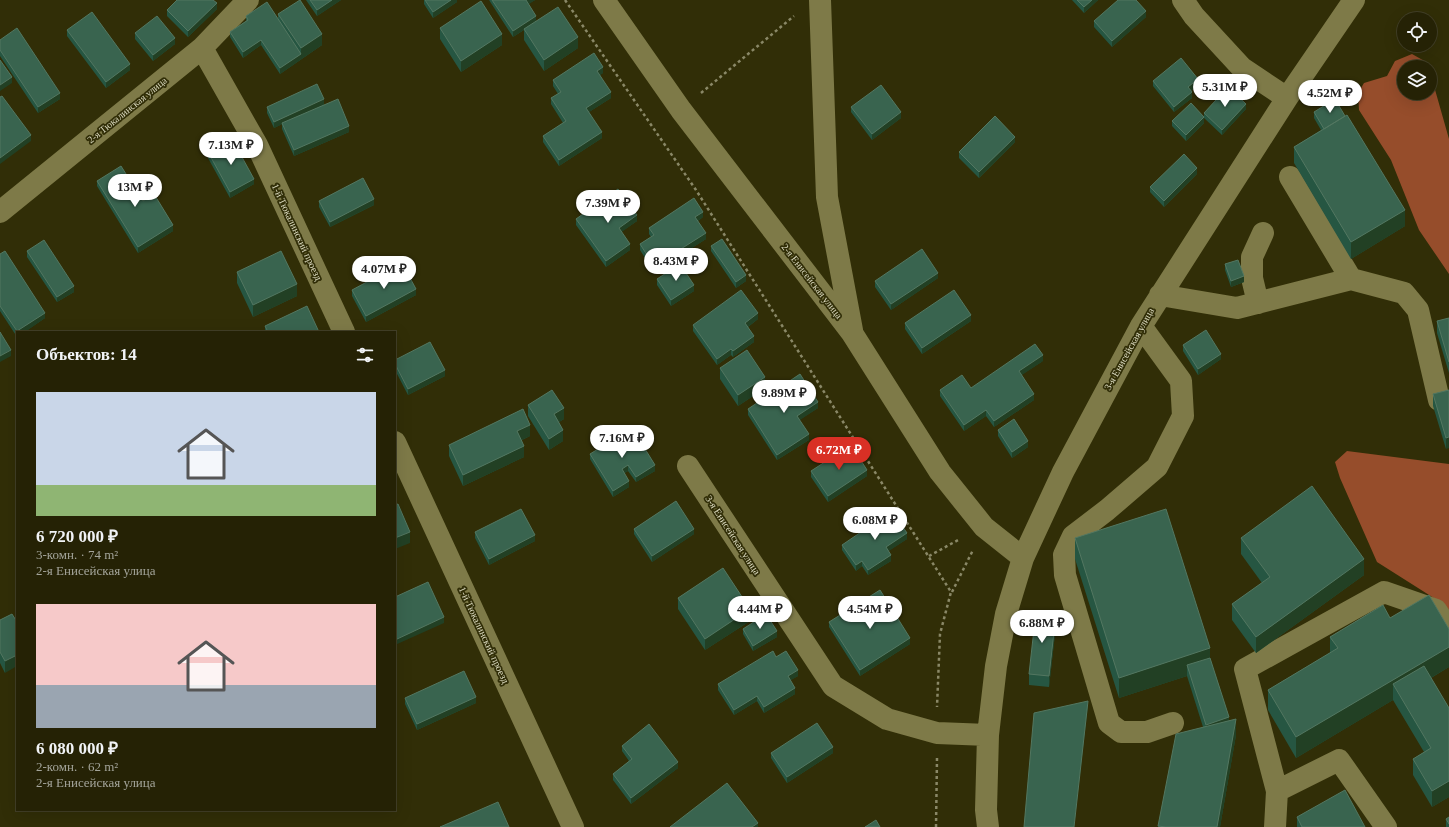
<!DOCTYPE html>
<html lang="ru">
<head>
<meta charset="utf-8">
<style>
	body { margin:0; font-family:Georgia,serif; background:#2d2a0f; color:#f1f3f6; height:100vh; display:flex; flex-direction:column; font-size:15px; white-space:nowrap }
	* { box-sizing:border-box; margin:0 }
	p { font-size:13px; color:#a3a49a }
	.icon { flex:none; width:22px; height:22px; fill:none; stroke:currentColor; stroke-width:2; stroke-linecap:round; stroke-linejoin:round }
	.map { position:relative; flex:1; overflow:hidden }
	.panel { position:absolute; left:16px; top:331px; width:380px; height:480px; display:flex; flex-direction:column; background:#252205; border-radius:0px; box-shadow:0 4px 16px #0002,0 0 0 1px #423f27 }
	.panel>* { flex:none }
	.fabs { position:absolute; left:1397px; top:12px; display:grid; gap:8px }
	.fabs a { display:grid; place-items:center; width:40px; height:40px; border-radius:50%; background:#252205; box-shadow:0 4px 16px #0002,0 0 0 1px #423f27; font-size:20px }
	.price { position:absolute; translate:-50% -34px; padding:0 9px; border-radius:14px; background:#fff; color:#222; font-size:13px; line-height:26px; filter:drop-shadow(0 1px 2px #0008) }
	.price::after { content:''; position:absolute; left:50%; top:24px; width:12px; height:9px; margin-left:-6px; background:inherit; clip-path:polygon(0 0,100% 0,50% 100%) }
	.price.selected { background:#d93025; color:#fff }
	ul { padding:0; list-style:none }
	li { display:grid; align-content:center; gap:8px; height:212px; padding:0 20px }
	li span { display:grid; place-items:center; height:124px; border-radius:0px; color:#555 }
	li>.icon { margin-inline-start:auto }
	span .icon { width:72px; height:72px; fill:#fffc; stroke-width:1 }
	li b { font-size:17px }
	h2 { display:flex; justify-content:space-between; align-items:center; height:48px; padding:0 20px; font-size:17px }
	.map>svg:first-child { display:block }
	.forest { fill:#964d2b }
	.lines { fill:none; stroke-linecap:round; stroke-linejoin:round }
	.path { stroke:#8a8867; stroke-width:2.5; stroke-dasharray:3 3; stroke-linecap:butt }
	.minor { stroke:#7e7a48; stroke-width:22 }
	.wall { fill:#265642 }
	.shaded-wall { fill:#224024 }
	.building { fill:#39644f; stroke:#537761 }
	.labels { text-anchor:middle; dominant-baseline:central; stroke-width:3.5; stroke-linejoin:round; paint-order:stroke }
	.street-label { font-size:10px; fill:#dddcc2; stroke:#312e07 }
</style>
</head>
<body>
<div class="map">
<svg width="1449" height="827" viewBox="0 0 1449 827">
	<rect width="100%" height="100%" fill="#312e07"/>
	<path class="forest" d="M1412,54L1428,63L1429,67H1404V93H1430V72L1449,139V274L1419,230L1391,160L1359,110L1358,93L1364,83L1387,76L1395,61Z
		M1347,451L1449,464V617L1437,600L1377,562L1340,478L1335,462Z"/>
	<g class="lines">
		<path class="path" d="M565,0L696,190L951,592L940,634L937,707
			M701,93L794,16
			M929,556L960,539
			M952,592L973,550
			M936,827L937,758"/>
		<path class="minor" d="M604,0L681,110L852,333L940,472L984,527L1023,558
			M820,0L827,197L852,330
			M1183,0L1194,16L1242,68L1287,98
			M202,48L257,145L344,332
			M1290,177L1351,279
			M0,212L202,48L248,0
			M1160,295L1237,308L1351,279L1404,293L1418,310L1439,400
			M1258,303L1252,278V257L1263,233
			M1141,326L1181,381L1183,416L1157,467L1107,510L1073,536L1064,555L1065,575L1109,723L1121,732H1147L1173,723
			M395,442L573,827
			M688,466L833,686L887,719L937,733L988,735
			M1277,791L1339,760L1386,827
			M988,827L986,810L988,735L996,666L1006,614L1023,558L1063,472L1141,326L1287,98L1354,0
			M1275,827L1277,791L1245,669L1384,592L1436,610L1449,630"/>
	</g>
	<path class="wall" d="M306,0H341L317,16Z
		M424,0H457V2L433,18L424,4Z
		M489,0H535L528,4L536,21L578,48L544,71L524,40V30L513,37Z
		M1072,0H1098L1084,13Z
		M217,9L188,37L167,16V10Z
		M278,14L322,45L280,74L261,45L243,58L230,37V32L246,21V16L278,19Z
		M1146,17L1112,47L1094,27V21Z
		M440,28L502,45L461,72L440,39Z
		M67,30L130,70L106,88L67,36Z
		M135,33L175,44L153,61L135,39Z
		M0,40L60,99L38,113L0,56Z
		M603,73L600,75L611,98L589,112L602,138L559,166L543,142V136L563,123L551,104V98L558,94L553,86V80Z
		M1153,81L1198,85L1191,91L1192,98L1174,112L1153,86Z
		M324,105L349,132L294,156L282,129V124L274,128L267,113V107Z
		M851,107L901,118L872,140L851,112Z
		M1246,109L1222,135L1204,118V123L1186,141L1172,126V121L1204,117V113Z
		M1314,112L1405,226L1351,259L1294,163V147L1321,130L1314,118Z
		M1015,142L979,178L959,158V152Z
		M208,152L254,184L230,198L208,158Z
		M1197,174L1164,207L1150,192V187Z
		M97,181L143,201L173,231L138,253L97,186Z
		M319,201L374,205L330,227L319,207Z
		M703,217L698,221L706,239L654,272L640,250V244L651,237L649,234V228Z
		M576,219L637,221L621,232L630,250L606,267L576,225Z
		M711,246L746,281L736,288L711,251Z
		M27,251L74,292L57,302L27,257Z
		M0,254L45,318L17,337L0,311Z
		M1225,264L1244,282L1231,287L1225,270Z
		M237,272L297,296L253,317L237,283Z
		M938,278L891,310L875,287V281Z
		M657,279L694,291L671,306L657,285Z
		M352,290L416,295L366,322L352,296Z
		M1449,318V373L1437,333V321Z
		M758,319L748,327L754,342L733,357L731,355L717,365L693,331V325Z
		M971,321L922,354L905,329V323Z
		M265,326L319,332H265Z
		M1183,345L1221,359L1198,375L1183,351Z
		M395,360L445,376L408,395L395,370Z
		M1043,361L1021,375L1034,400L994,427L986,416L964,431L940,396V390L971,388Z
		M720,368L765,388L738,406L720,379Z
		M1449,390L1446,449L1433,406V394Z
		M528,405L564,419L559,422L563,441L549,450L528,416Z
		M818,408L799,420L809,440L777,460L748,415V409Z
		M998,430L1028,447L1012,458L998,436Z
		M530,436L522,440L524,457L463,486L449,456V445Z
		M590,454L655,471L636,482L628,471L624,473L629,487L613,497L590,459Z
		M811,471L867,476L828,502L811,477Z
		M634,529L694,534L652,562L634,534Z
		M475,532L535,541L489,565L475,538Z
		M1075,538L1210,658L1229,720L1236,735L1220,827H1158V826L1203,727L1187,676L1119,698L1075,559Z
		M1241,538L1364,575L1256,653L1232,620V604L1262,583L1241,554Z
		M907,539L888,551L891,561L868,575L862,566L856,571L842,550V545Z
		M678,598L750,621L705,650L678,609Z
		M12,614L5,673L0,663V620Z
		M1390,618L1449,629V667L1431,678L1449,708V797L1432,807L1413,775V759L1424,752L1393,700L1296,758L1268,710V690L1330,653V637Z
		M829,622L910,644L860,676L829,627Z
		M1056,625L1049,687L1029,685V674Z
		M743,629L777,637L753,651L743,634Z
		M776,657L798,676L790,680L795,694L764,713L757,701L734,715L718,690V684Z
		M405,698L476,703L417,730L405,704Z
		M622,746L678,768L631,804L613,780V774L629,761L622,751Z
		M771,753H833L787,783L771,758Z
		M1297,817L1365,827H1297Z
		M1449,817V827H1446V819Z"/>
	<path class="shaded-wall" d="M332,0H341L317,16V10Z
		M451,0H457V2L433,18V12Z
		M526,0H535L526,6Z
		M1092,0H1098L1084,13V7Z
		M217,3V9L188,37V31Z
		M1146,11V17L1112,47V41Z
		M536,16V22L513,37V31Z
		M322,34V45L280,74V68L301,54V48Z
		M502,34V45L461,72V61Z
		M578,37V48L544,71V60Z
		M175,38V44L153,61V55Z
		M261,40V45L243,58V52Z
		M130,64V70L106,88V82Z
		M603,67V73L597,77V71Z
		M12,77V83L0,91V85Z
		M1198,79V85L1188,93V87Z
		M611,92V98L586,114V108Z
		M1192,92V98L1174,112V107Z
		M60,93V99L38,113V107Z
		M324,99V105L274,128V122Z
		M1246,104V109L1222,135V130Z
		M901,112V118L872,140V134Z
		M1204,117V123L1186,141V135Z
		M349,126V132L294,156V150Z
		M602,132V138L559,166V160Z
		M31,135V141L0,164V158Z
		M1015,137V142L979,178V172Z
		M1197,168V174L1164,207V201Z
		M254,179V184L230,198V192Z
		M374,199V205L330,227V222Z
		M1405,210V226L1351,259V242Z
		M703,212V217L695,223V217Z
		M637,215V221L619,234V228Z
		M173,225V231L138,253V247Z
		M706,233V239L654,272V266Z
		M630,244V250L606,267V261Z
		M938,273V278L891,310V304Z
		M746,275V281L736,288V282Z
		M1244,276V282L1231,287V281Z
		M297,284V296L253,317V305Z
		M694,285V291L671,306V300Z
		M74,286V292L57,302V297Z
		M416,289V295L366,322V316Z
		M45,313V318L25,332H17V337V331Z
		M758,313V319L745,329V323Z
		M971,315V321L922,354V348Z
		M754,336V342L733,357V351Z
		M731,349V355L717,365V359Z
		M11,350V356L0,362V356Z
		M1221,354V359L1198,375V369Z
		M1043,355V361L1019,377V371Z
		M445,370V376L408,395V389Z
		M765,377V388L738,406V395Z
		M1034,394V400L994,427V421Z
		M818,402V408L797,422V416Z
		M564,408V419L554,425V414Z
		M986,410V416L964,431V425Z
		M530,425V436L517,442V431Z
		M563,430V441L549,450V439Z
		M809,434V440L777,460V455Z
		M1449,437V448L1446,449V438Z
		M1028,441V447L1012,458V452Z
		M524,446V457L463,486V475Z
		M628,465V471L622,475V469Z
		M655,465V471L636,482V477Z
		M867,470V476L828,502V496Z
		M629,481V487L613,497V491Z
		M694,529V534L652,562V556Z
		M410,532V543L395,549V538Z
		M907,533V539L886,553V547Z
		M535,535V541L489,565V559Z
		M891,555V561L868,575V570Z
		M1364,559V575L1256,653V637Z
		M862,561V566L856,571V565Z
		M750,609V621L705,650V639Z
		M1056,614V625L1049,687V676Z
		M444,617V623L395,645V640Z
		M777,631V637L753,651V646Z
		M910,638V644L860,676V670Z
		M1449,647V667L1400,696L1393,684V700L1296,758V737Z
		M1210,648V669L1187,665V676L1119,698V678Z
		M17,655V666L5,673V661Z
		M798,670V676L788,682V676Z
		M795,688V694L764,713V707Z
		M757,696V701L734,715V710Z
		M476,697V703L417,730V724Z
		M1088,701V706L1074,827Z
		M1229,717V729L1206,736V725Z
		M1236,719V735L1220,827H1217Z
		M833,747V753L787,783V777Z
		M678,762V768L631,804V798Z
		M1449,781V797L1432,807V791Z
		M758,823V827H752Z"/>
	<path class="building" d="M177,0H213L217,3L188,31L167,10Z
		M300,0L322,34L301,48L278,14Z
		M310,0H332L317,10Z
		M425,0H451L433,12Z
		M492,0H526L536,16L513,31Z
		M1077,0H1092L1084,7Z
		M1118,0H1136L1146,11L1112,41L1094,21Z
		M481,1L502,34L461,61L440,28Z
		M267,2L301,54L280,68L261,40L243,52L230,32L248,20L246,16Z
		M558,7L578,37L544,60L524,29Z
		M92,12L130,64L106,82L67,30Z
		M157,16L175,38L153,55L135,33Z
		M17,28L60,93L38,107L0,50V40Z
		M594,53L603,67L597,71L611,92L586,108L602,132L559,160L543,136L566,121L551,98L561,92L553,80Z
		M1181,58L1198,79L1188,87L1192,92L1174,107L1153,81Z
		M0,60L12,77L0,85Z
		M317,84L324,99L274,122L267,107Z
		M881,85L901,112L872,134L851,107Z
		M1228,87L1246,104L1222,130L1204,113Z
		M2,96L31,135L0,158V97Z
		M338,99L349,126L294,150L282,123Z
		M1335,99L1345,116L1324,129L1314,112Z
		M1191,103L1204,117L1186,135L1172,121Z
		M1347,115L1405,210L1351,242L1294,147Z
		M995,116L1015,137L979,172L959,152Z
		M232,139L254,179L230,192L208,152Z
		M1184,154L1197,168L1164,201L1150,187Z
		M121,166L143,201L154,194L173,225L138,247L97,181Z
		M363,178L374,199L330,222L319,201Z
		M618,189L637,215L619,228L630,244L606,261L576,219Z
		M694,198L703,212L695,217L706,233L654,266L640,244L654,235L649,228Z
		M722,239L746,275L736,282L711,246Z
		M44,240L74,286L57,297L27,251Z
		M922,249L938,273L891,304L875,281Z
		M5,251L45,313L17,331L0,306V254Z
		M281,251L297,284L253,305L237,272Z
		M1238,260L1244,276L1231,281L1225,264Z
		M402,263L416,289L366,316L352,290Z
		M680,264L694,285L671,300L657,279Z
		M741,290L758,313L745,323L754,336L733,351L731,349L717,359L693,325Z
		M954,290L971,315L922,348L905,323Z
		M307,306L319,332H268L265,326Z
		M1449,318V362L1437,321Z
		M1206,330L1221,354L1198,369L1183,345Z
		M0,332L11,350L0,356Z
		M430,342L445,370L408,389L395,364V360Z
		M1035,344L1043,355L1019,371L1034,394L994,421L986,410L964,425L940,390L962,375L971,388Z
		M747,350L765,377L738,395L720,368Z
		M800,374L818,402L797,416L809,434L777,455L748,409Z
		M552,390L564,408L554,414L563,430L549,439L528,405Z
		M1449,390V437L1446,438L1433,394Z
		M523,409L530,425L517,431L524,446L463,475L449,445Z
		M1014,419L1028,441L1012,452L998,430Z
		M632,428L655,465L636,477L628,465L622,469L629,481L613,491L590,454Z
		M851,445L867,470L828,496L811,471Z
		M1312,486L1364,559L1256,637L1232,604L1270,577L1241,538Z
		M676,501L694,529L652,556L634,529Z
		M398,504L410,532L395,538V505Z
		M521,509L535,535L489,559L475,532Z
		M1166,509L1210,648L1119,678L1075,538Z
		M892,511L907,533L886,547L891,555L868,570L862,561L856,565L842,545Z
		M723,568L750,609L705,639L678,598Z
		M428,582L444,617L395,640V597Z
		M880,590L910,638L860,670L829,622Z
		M1429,595L1449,629V647L1296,737L1268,690L1338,648L1330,637L1383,605L1390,618Z
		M1036,611L1056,614L1049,676L1029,674Z
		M12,614L17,622V655L5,661L0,652V620Z
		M766,614L777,631L753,646L743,629Z
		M773,651L776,657L786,651L798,670L788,676L795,688L764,707L757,696L734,710L718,684Z
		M1210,658L1229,717L1206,725L1187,665Z
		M1424,666L1449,708V781L1432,791L1413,759L1431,748L1393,684Z
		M464,671L476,697L417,724L405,698Z
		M1088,701L1074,827H1024L1034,713Z
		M1236,719L1217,827H1166L1158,826L1176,734Z
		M817,723L833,747L787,777L771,753Z
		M649,724L678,762L631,798L613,774L632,759L622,746Z
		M727,783L758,823L752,827H670Z
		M1345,790L1365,827H1302L1297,817Z
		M498,802L509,827H440Z
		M1449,817V824L1446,819Z
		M876,820L880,827H865Z"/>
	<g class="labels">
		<g class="street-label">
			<text transform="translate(127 110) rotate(-39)">2-я Тюкалинская улица</text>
			<text transform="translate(297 232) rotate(65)">1-й Тюкалинский проезд</text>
			<text transform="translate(812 281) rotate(52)">2-я Енисейская улица</text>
			<text transform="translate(1129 349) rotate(-61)">3-я Енисейская улица</text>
			<text transform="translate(733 535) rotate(57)">3-я Енисейская улица</text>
			<text transform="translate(484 635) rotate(65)">1-й Тюкалинский проезд</text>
		</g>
	</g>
</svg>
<div class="fabs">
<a><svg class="icon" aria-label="locate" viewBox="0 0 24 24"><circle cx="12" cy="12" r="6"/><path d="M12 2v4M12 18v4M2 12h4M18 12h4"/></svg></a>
<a><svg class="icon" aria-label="layers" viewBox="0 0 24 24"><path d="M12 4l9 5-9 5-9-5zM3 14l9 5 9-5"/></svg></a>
</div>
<b class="price" style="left:1225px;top:108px">5.31M ₽</b>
<b class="price" style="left:1330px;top:114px">4.52M ₽</b>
<b class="price" style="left:231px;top:166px">7.13M ₽</b>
<b class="price" style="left:135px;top:208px">13M ₽</b>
<b class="price" style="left:608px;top:224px">7.39M ₽</b>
<b class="price" style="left:676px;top:282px">8.43M ₽</b>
<b class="price" style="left:384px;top:290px">4.07M ₽</b>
<b class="price" style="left:784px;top:414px">9.89M ₽</b>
<b class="price" style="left:622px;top:459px">7.16M ₽</b>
<b class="price selected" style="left:839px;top:471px">6.72M ₽</b>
<b class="price" style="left:875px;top:541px">6.08M ₽</b>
<b class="price" style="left:760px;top:630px">4.44M ₽</b>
<b class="price" style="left:870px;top:630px">4.54M ₽</b>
<b class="price" style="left:1042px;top:644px">6.88M ₽</b>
<section class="panel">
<h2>Объектов: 14<svg class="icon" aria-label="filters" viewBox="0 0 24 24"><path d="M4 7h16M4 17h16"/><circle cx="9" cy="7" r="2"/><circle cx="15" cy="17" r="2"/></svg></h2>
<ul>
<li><span style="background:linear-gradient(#c9d6e8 75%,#8fb573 0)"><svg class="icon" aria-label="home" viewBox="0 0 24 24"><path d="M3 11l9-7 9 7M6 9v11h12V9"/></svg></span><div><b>6 720 000 ₽</b><p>3-комн. · 74 m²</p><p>2-я Енисейская улица</p></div></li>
<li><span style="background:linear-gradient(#f6c9c9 65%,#9aa5b1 0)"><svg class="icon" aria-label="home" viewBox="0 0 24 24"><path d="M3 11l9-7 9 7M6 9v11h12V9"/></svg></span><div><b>6 080 000 ₽</b><p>2-комн. · 62 m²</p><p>2-я Енисейская улица</p></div></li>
</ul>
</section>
</div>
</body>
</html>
